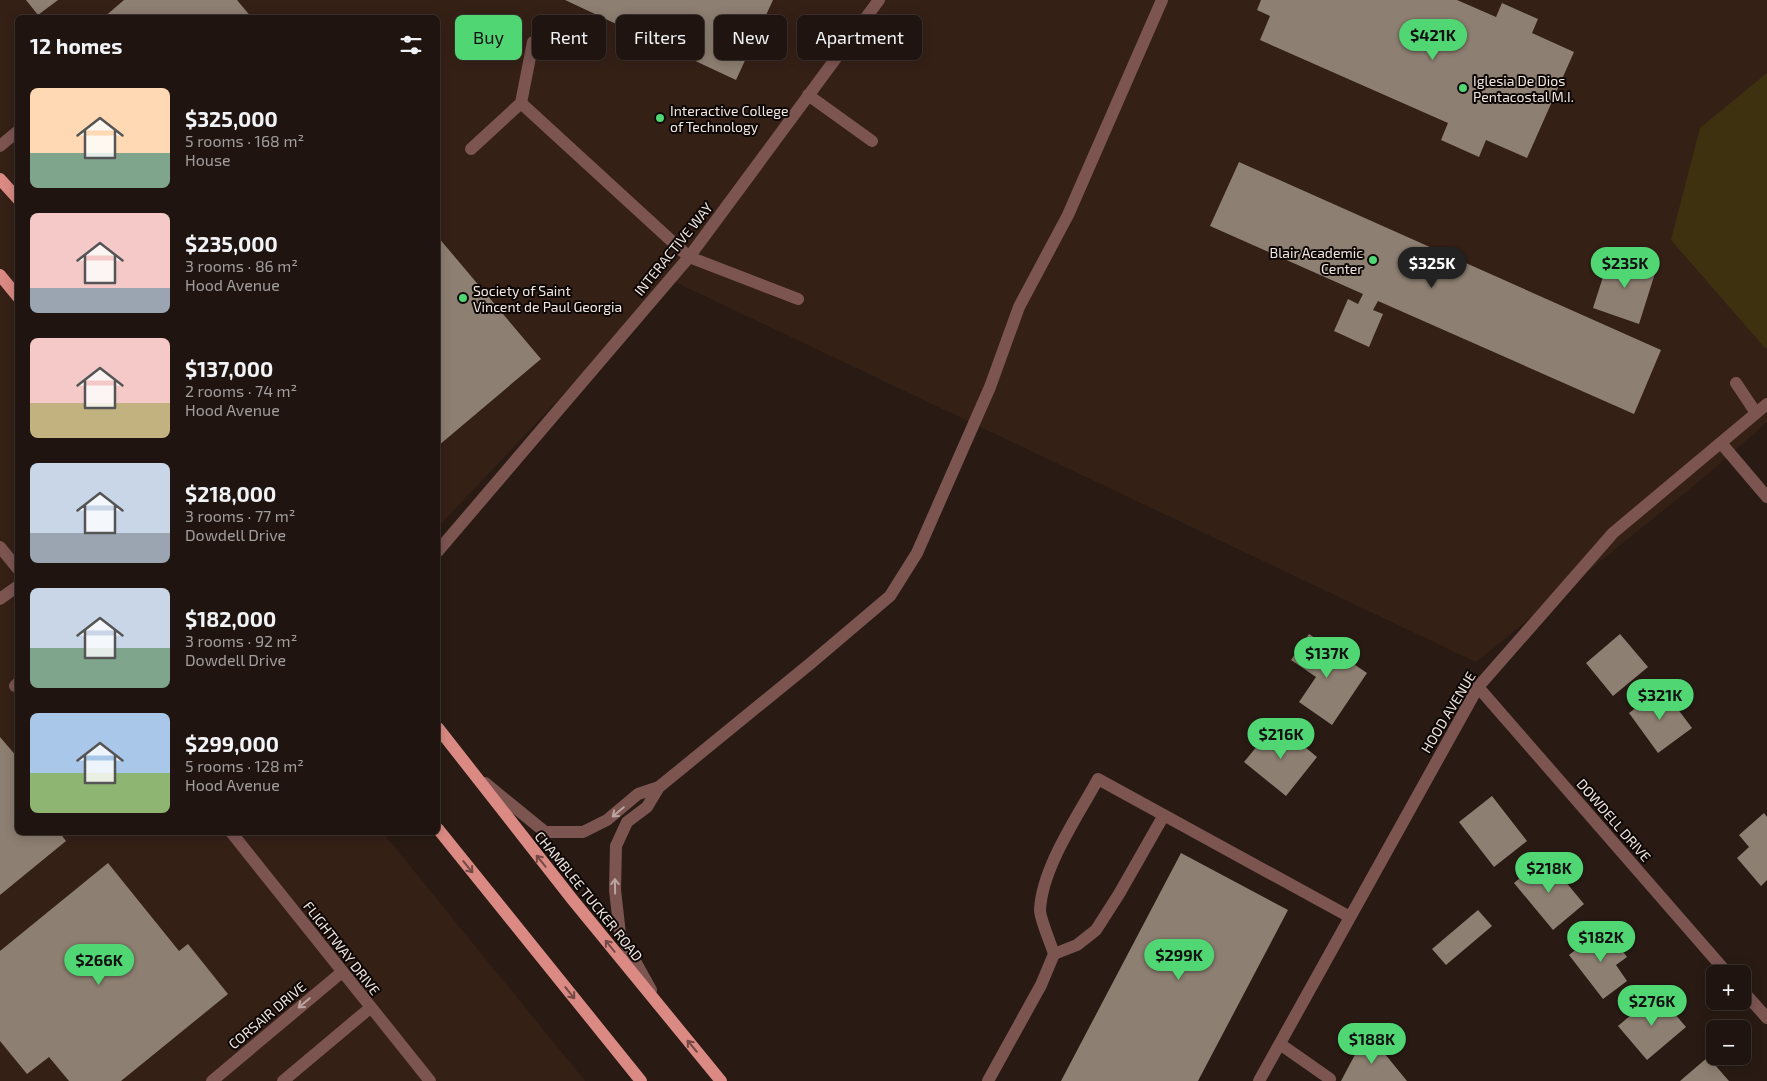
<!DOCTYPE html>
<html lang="en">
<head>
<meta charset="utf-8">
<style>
	body { margin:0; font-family:"Exo 2",sans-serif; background:#271d18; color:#f1f3f6; height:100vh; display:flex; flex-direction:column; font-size:19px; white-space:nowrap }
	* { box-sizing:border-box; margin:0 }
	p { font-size:16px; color:#a19e9e }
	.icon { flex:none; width:28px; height:28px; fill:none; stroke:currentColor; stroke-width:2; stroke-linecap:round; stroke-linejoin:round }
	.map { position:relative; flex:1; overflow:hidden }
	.drawer { position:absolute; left:15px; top:15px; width:425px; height:820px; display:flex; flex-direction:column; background:#1f140f; border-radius:8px; box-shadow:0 2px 12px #0003,0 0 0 1px #3c332f }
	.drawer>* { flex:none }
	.guide { position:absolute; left:455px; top:15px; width:475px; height:45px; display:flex; gap:10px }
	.controls { position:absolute; left:1706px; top:965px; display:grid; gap:10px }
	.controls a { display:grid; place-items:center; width:45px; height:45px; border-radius:8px; background:#1f140f; box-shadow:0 2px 12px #0003,0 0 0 1px #3c332f; font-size:25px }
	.price { position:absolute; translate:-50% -42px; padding:0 11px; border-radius:18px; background:#51d674; color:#111; font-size:16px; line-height:32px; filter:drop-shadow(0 1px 2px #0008) }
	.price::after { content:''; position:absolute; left:50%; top:30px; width:15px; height:11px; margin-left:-8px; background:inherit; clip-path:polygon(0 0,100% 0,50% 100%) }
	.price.selected { background:#222; color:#fff }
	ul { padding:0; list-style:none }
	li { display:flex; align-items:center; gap:15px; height:125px; padding:0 15px }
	li span { display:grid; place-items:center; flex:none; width:140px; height:100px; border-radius:8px; color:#555 }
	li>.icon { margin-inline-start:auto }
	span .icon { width:60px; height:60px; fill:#fffc; stroke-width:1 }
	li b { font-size:21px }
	h2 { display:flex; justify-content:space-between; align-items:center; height:60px; padding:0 15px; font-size:21px }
	.pill { padding:0 18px; border-radius:8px; background:#1f140f; box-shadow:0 2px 12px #0003,0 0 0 1px #3c332f; font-size:18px; line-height:45px }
	.pill.selected { background:#51d674; color:#111 }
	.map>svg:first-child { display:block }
	.built { fill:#352016 }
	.green { fill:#3e310f }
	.building { fill:#8d7f71 }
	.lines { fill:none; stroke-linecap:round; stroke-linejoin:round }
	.minor { stroke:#7c5551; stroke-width:12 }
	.major { stroke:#da8a83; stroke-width:12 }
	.oneway { stroke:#bca5a0 }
	.oneway2 { stroke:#744844 }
	.poi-dot { fill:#51d674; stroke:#0d0705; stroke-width:2 }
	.labels { text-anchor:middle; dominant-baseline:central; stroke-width:4; stroke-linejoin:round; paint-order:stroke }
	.poi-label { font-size:14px; fill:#f1e6e1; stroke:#0d0705; text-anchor:start }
	.street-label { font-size:14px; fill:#f1e6e1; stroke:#0d0705 }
</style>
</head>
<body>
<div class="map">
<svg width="1767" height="1081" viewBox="0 0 1767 1081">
	<rect width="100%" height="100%" fill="#291b14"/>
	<path class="built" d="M0,0H1767V422L1708,474L1476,662L671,280L438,527V18H18V832L383,833L585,1081H0Z"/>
	<path class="green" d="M1767,73V348L1766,349L1671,240L1700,128Z"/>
	<path class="building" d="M26,0H58L38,15Z
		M124,0H237L252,18H103Z
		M565,0H773L736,80Z
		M1261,0H1457L1496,17L1502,3L1538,19L1532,33L1574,52L1527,158L1486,140L1479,157L1441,140L1448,123L1260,40L1270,16L1257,10Z
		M1239,162L1661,350L1634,414L1378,301L1373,310L1383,314L1369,347L1334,331L1348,299L1358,304L1363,294L1210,226Z
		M438,237L541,359L438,446Z
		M1610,255L1656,270L1639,324L1593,308Z
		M1309,634L1367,673L1332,725L1299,702L1316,677L1291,660Z
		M1620,634L1648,667L1613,696L1586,663Z
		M1662,688L1692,728L1658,753L1629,713Z
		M1276,723L1317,757L1286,796L1244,762Z
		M0,737L18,758V832H59L66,841L0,895Z
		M1492,796L1527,841L1494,867L1459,822Z
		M1764,813L1767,817V880L1761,886L1737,858L1749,847L1739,835Z
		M1181,853L1288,910L1198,1081H1061Z
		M1545,857L1584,904L1553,930L1514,883Z
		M108,863L179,951L188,944L228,994L121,1081H69L49,1057L27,1074L0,1041V951Z
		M1478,910L1492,926L1446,965L1432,949Z
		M1605,927L1627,957L1616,965L1627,981L1603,999L1569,955Z
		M1657,993L1686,1027L1647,1060L1618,1026Z
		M1367,1032L1407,1081H1341Z
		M1708,1057L1729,1081H1680Z"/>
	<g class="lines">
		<path class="minor" d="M533,42L521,103L689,257L798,299
			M808,95L872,141
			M0,146L18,131
			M471,149L521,103
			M1736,383L1756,413
			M1721,443L1767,497
			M0,547L18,569
			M438,551L689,257L879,0
			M0,599L18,586
			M15,686L18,683
			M1478,687L1728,974
			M485,783L545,832H583L607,820L638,794L659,787
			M231,832L430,1081
			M1054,954L1077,945L1096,930L1119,894L1164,815
			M651,990L620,934L615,890L616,846L627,822L647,807L659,787L811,663L890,596L917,553L990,387L1019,307L1068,215L1162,0
			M1742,990L1767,1018
			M1280,1044L1330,1079
			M212,1081L342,972
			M283,1081L370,1008
			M988,1081L1041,985L1054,954C1051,944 1040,919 1040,910C1042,867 1078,816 1098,779L1350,917
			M1259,1081L1478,687L1613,533L1767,404"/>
		<path class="major" d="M0,179L18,199
			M0,275L18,297
			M438,728L572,899L721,1081
			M438,829L641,1081"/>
	</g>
	<defs><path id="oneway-shaft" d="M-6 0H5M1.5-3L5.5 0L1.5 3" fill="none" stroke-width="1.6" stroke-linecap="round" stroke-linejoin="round" transform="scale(1.25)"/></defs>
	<g class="oneway">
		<use href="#oneway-shaft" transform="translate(618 812) rotate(140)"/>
		<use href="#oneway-shaft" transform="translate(615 886) rotate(-91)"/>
		<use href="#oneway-shaft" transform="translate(304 1003) rotate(140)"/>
	</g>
	<g class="oneway2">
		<use href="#oneway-shaft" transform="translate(541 861) rotate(-129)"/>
		<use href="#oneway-shaft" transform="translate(468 867) rotate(51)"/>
		<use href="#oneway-shaft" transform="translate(610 946) rotate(-129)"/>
		<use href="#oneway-shaft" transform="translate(570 993) rotate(51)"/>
		<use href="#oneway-shaft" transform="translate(692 1046) rotate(-130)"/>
	</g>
	<g class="poi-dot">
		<circle cx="1463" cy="88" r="5"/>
		<circle cx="660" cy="118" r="5"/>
		<circle cx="1373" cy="260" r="5"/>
		<circle cx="463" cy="298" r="5"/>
	</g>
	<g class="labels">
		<g class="poi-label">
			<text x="1473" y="80">Iglesia De Dios<tspan x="1473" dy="16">Pentacostal M.I.</tspan></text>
			<text x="670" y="110">Interactive College<tspan x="670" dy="16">of Technology</tspan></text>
			<text x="1363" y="252" text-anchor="end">Blair Academic<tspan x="1363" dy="16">Center</tspan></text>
			<text x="473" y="290">Society of Saint<tspan x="473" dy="16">Vincent de Paul Georgia</tspan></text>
		</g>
		<g class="street-label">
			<text transform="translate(673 249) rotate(-51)">INTERACTIVE WAY</text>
			<text transform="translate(1448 712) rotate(-59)">HOOD AVENUE</text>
			<text transform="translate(1614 820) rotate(49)">DOWDELL DRIVE</text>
			<text transform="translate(589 896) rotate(51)">CHAMBLEE TUCKER ROAD</text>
			<text transform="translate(342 948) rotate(52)">FLIGHTWAY DRIVE</text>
			<text transform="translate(267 1015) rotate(-40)">CORSAIR DRIVE</text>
		</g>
	</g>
</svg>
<div class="controls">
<a>+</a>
<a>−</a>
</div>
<b class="price" style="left:1433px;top:61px">$421K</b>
<b class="price selected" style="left:1432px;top:289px">$325K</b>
<b class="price" style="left:1625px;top:289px">$235K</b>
<b class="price" style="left:1327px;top:679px">$137K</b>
<b class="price" style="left:1660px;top:721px">$321K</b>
<b class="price" style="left:1281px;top:760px">$216K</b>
<b class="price" style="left:1549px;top:894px">$218K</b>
<b class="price" style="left:1601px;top:963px">$182K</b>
<b class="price" style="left:1179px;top:981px">$299K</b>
<b class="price" style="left:99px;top:986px">$266K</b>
<b class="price" style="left:1652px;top:1027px">$276K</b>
<b class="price" style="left:1372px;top:1065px">$188K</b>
<div class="guide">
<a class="pill selected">Buy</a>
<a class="pill">Rent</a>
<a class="pill">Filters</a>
<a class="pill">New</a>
<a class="pill">Apartment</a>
</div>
<section class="drawer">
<h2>12 homes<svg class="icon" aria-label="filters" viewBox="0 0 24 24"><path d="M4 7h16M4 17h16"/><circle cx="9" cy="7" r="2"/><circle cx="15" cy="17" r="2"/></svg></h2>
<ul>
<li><span style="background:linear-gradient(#ffd9b3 65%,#7fa58c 0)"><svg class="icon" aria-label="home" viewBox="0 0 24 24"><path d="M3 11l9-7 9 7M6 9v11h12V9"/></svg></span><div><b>$325,000</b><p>5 rooms · 168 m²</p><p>House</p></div></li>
<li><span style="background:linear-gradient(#f6c9c9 75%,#9aa5b1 0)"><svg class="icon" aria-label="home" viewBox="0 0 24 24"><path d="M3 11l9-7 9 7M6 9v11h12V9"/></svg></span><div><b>$235,000</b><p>3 rooms · 86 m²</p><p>Hood Avenue</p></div></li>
<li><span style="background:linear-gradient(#f6c9c9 65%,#c2b280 0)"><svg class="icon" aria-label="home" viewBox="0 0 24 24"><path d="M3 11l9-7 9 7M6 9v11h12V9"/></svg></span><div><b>$137,000</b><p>2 rooms · 74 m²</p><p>Hood Avenue</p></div></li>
<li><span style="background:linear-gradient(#c9d6e8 70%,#9aa5b1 0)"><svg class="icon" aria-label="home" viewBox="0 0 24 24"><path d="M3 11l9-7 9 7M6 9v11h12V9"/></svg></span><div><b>$218,000</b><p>3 rooms · 77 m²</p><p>Dowdell Drive</p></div></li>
<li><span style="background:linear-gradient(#c9d6e8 60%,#7fa58c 0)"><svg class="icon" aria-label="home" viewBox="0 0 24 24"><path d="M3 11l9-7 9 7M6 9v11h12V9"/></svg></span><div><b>$182,000</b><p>3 rooms · 92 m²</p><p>Dowdell Drive</p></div></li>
<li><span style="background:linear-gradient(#a9c7e8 60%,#8fb573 0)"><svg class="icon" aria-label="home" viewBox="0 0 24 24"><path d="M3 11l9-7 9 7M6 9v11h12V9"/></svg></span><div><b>$299,000</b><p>5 rooms · 128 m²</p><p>Hood Avenue</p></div></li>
</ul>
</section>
</div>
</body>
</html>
